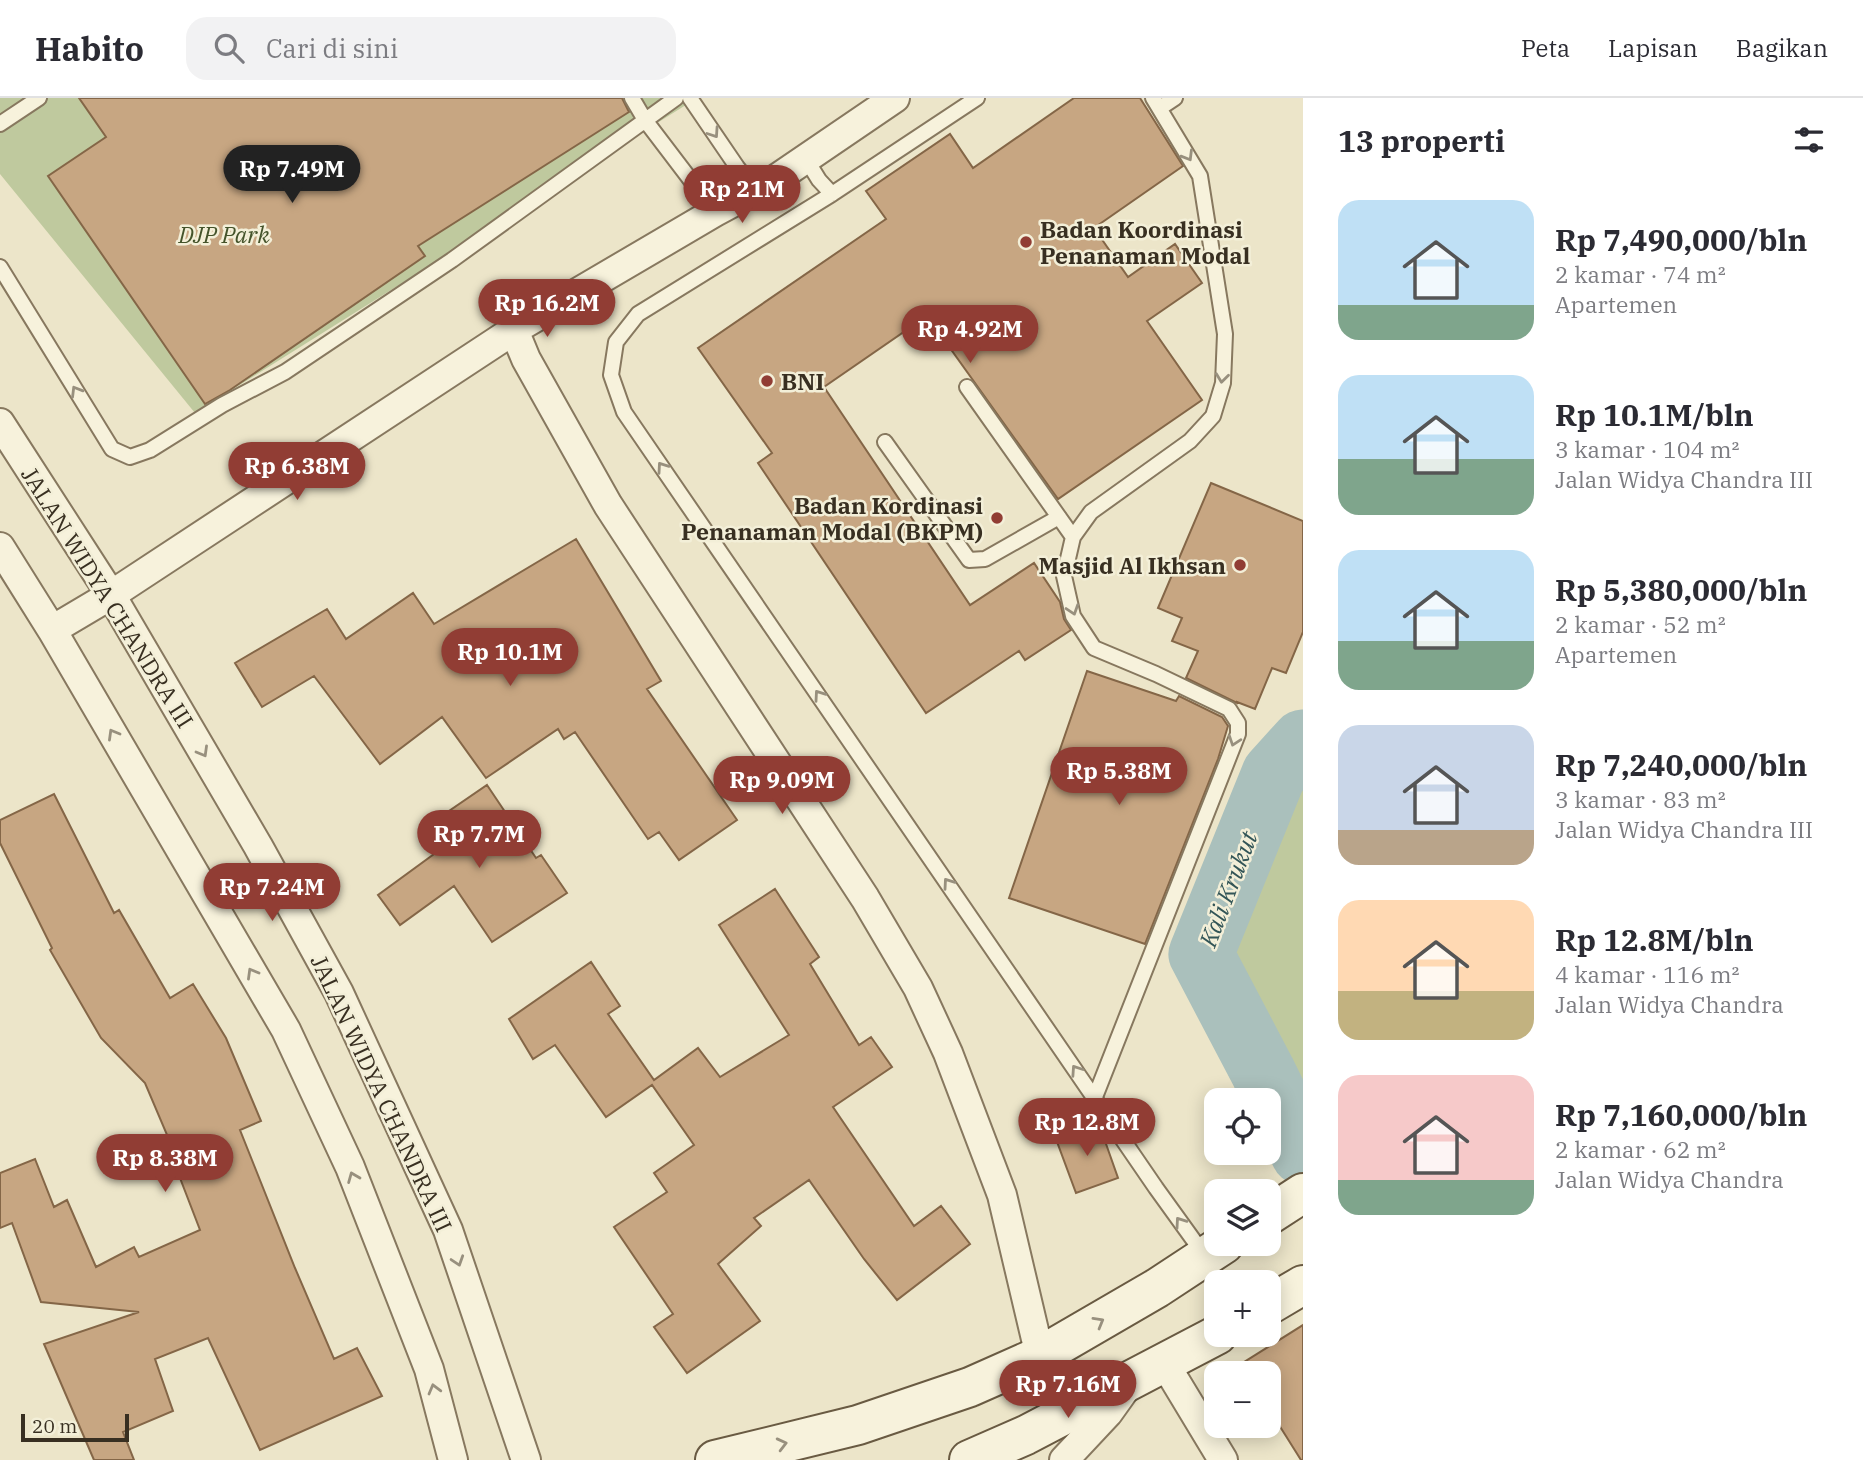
<!DOCTYPE html>
<html lang="id">
<head>
<meta charset="utf-8">
<style>
	body { margin:0; font-family:"IBM Plex Serif",serif; background:#f2f2f3; color:#2b2b33; height:100vh; display:flex; flex-direction:column; font-size:26px; white-space:nowrap }
	* { box-sizing:border-box; margin:0 }
	p { font-size:23px; color:#7c7c81 }
	.icon { flex:none; width:38px; height:38px; fill:none; stroke:currentColor; stroke-width:2; stroke-linecap:round; stroke-linejoin:round }
	.map { position:relative; flex:1; overflow:hidden }
	.details { display:flex; flex-direction:column; background:#fff; width:560px }
	.details>* { flex:none }
	.fabs { position:absolute; left:1204px; top:990px; display:grid; gap:14px }
	.fabs a { display:grid; place-items:center; width:77px; height:77px; border-radius:14px; background:#fff; box-shadow:0 4px 18px #0003; font-size:35px }
	.scale { position:absolute; left:21px; bottom:18px; width:108px; box-sizing:border-box; padding-left:7px; border:4px solid #382f21; border-top:0; font-size:19px; line-height:24px; white-space:nowrap; color:#382f21; -webkit-text-stroke:5px #f3efd8; paint-order:stroke }
	.price { position:absolute; translate:-50% -60px; padding:0 16px; border-radius:24px; background:#913d34; color:#fff; font-size:23px; line-height:46px; filter:drop-shadow(0 2px 4px #0008) }
	.price::after { content:''; position:absolute; left:50%; top:42px; width:21px; height:16px; margin-left:-10px; background:inherit; clip-path:polygon(0 0,100% 0,50% 100%) }
	.price.selected { background:#222; color:#fff }
	ul { padding:0; list-style:none }
	li { display:flex; align-items:center; gap:21px; height:175px; padding:0 35px }
	li span { display:grid; place-items:center; flex:none; width:196px; height:140px; border-radius:21px; color:#555 }
	li>.icon { margin-inline-start:auto }
	span .icon { width:84px; height:84px; fill:#fffc; stroke-width:1 }
	li b { font-size:30px }
	h2 { display:flex; justify-content:space-between; align-items:center; height:84px; padding:0 35px; font-size:30px }
	header { display:flex; align-items:center; gap:42px; box-sizing:border-box; height:98px; padding:0 35px; background:#fff; border-bottom:2px solid #e1e1e2 }
	header strong { font-size:33px }
	nav { display:flex; gap:38px; margin-inline-start:auto; font-size:24px }
	.search { width:490px; height:63px; background:#f2f2f3; display:flex; align-items:center; gap:18px; box-sizing:border-box; padding:0 24px; border-radius:21px; color:#7c7c81; font-size:26px }
	main { display:flex; flex:1; min-height:0 }
	.map>svg:first-child { display:block }
	.green { fill:#bfc99e }
	.lines { fill:none; stroke-linecap:round; stroke-linejoin:round }
	.river { stroke:#aac0bc; stroke-width:65 }
	.building { fill:#c7a682; stroke:#846647; stroke-width:2 }
	.lane-casing { stroke:#87785f; stroke-width:18 }
	.street-casing { stroke:#87785f; stroke-width:32 }
	.secondary-casing { stroke:#695a42; stroke-width:42 }
	.lane { stroke:#f7f2dc; stroke-width:14 }
	.street { stroke:#f7f2dc; stroke-width:28 }
	.secondary { stroke:#f7f2dc; stroke-width:38 }
	.oneway { stroke:#98907e }
	.poi-dot { fill:#913d34; stroke:#f3efd8; stroke-width:2.5 }
	.labels { text-anchor:middle; dominant-baseline:central; stroke-width:5; stroke-linejoin:round; paint-order:stroke }
	.poi-label { font-size:23px; font-weight:bold; fill:#382f21; stroke:#f3efd8; text-anchor:start }
	.park-label { font-size:23px; font-style:italic; fill:#44532a; stroke:#f3efd8 }
	.street-label { font-size:23px; fill:#382f21; stroke:#f3efd8 }
	.water-label { font-size:24px; font-style:italic; fill:#325557; stroke:#f3efd8 }
</style>
</head>
<body>
<header>
<strong>Habito</strong>
<div class="search"><svg class="icon" aria-label="search" viewBox="0 0 24 24"><circle cx="10" cy="10" r="6"/><path d="M15 15l6 6"/></svg>Cari di sini</div>
<nav><a>Peta</a><a>Lapisan</a><a>Bagikan</a></nav>
</header>
<main>
<div class="map">
<svg width="1303" height="1362" viewBox="0 0 1303 1362">
	<rect width="100%" height="100%" fill="#ece5c9"/>
	<path class="green" d="M0,0H697L195,315L0,76Z
		M1303,673V1017L1220,856L1292,686Z"/>
	<g class="lines">
		<path class="river" d="M1303,644L1274,676L1201,856L1263,974L1303,1055"/>
	</g>
	<path class="building" d="M79,0H622L629,14L418,148L425,158L230,292L205,306L48,78L106,39Z
		M1074,0H1140L1183,68L1094,130L1128,179L1175,146L1202,185L1147,223L1202,302L1058,401L927,218L824,289L970,507L1034,465L1060,504L1064,521L1071,532L1025,562L1019,553L926,615L758,365L772,355L698,250L886,121L866,93L950,36L973,70Z
		M1211,385L1303,423V534L1286,575L1272,570L1255,611L1237,604V605L1186,580L1198,553L1172,543L1182,520L1158,510Z
		M576,441L661,583L647,591L737,722L679,762L659,734L648,741L575,634L564,641L558,631L486,680L442,619L380,666L314,578L262,609L235,565L327,511L346,541L413,495L434,526Z
		M1087,573L1176,603L1179,598L1222,619L1228,628L1218,661L1145,846L1009,800Z
		M487,687L536,760L541,757L567,795L492,844L454,788L400,827L378,797L445,748L430,726Z
		M54,696L114,815L119,812L170,900L193,886L226,940L261,1023L240,1032L295,1170L334,1261L357,1250L382,1298L260,1352L208,1240L155,1261L173,1313L123,1334L134,1362H94L44,1246L139,1214L41,1204L12,1125L0,1130V1075L35,1061L54,1109L67,1102L96,1169L134,1149L139,1159L200,1132L175,1067L179,1065L145,985L101,940L50,852L52,850L0,745V722Z
		M775,791L819,859L810,866L859,947L871,939L892,969L833,1009L914,1128L941,1108L970,1146L897,1202L864,1161L809,1082L754,1120L761,1128L718,1166L760,1223L687,1275L654,1229L673,1216L614,1129L667,1094L654,1075L694,1047L652,987L606,1019L555,947L533,961L509,921L591,864L620,908L608,916L654,982L698,950L720,979L789,937L719,827Z
		M1099,1026L1118,1080L1076,1095L1056,1041Z
		M1303,1227V1362H1301L1269,1311V1276H1225Z"/>
	<g class="lines">
		<g class="lane-casing">
			<path id="lane" d="M632,0L645,22L715,114
				M690,0L737,69L755,92
				M977,0L832,96L638,216L616,244L611,277L624,314L1156,1090L1205,1158
				M1160,10L1175,0
				M0,26L39,0
				M806,61L819,82L832,96
				M0,169L112,351L130,359L150,352L222,307L285,274L452,162L676,0
				M967,289L1073,439
				M885,344L969,462L985,461L1059,419
				M1095,999L1238,636V625L1229,611L1156,576L1094,550L1073,518L1064,478L1073,439L1091,414L1190,343L1213,318L1223,285L1225,236L1200,78L1153,0"/>
		</g>
		<g class="street-casing">
			<path id="street" d="M514,232L526,261L608,407L865,800L918,890L948,955L1002,1097L1040,1258
				M0,325L111,497L258,748L339,895L448,1132L526,1362
				M0,449L52,532L286,932L350,1069L429,1271L453,1362
				M52,532L111,497L514,232L715,114L776,81L895,0
				M1165,1266L1223,1362
				M1064,1362L1108,1315L1128,1287"/>
		</g>
		<g class="secondary-casing">
			<path id="secondary" d="M1269,1117L1303,1095
				M1269,1207L1303,1187
				M715,1362L858,1327L970,1289L1040,1258L1157,1190L1224,1146
				M969,1362L1026,1337L1217,1237"/>
		</g>
		<use href="#lane" class="lane"/>
		<use href="#street" class="street"/>
		<use href="#secondary" class="secondary"/>
	</g>
	<defs><path id="oneway-chevron" d="M-2-3.5L2.5 0L-2 3.5" fill="none" stroke-width="1.6" stroke-linecap="round" stroke-linejoin="round" transform="scale(1.75)"/></defs>
	<g class="oneway">
		<use href="#oneway-chevron" transform="translate(714 35) rotate(56)"/>
		<use href="#oneway-chevron" transform="translate(1188 58) rotate(59)"/>
		<use href="#oneway-chevron" transform="translate(1222 280) rotate(97)"/>
		<use href="#oneway-chevron" transform="translate(76 293) rotate(-121)"/>
		<use href="#oneway-chevron" transform="translate(662 369) rotate(-125)"/>
		<use href="#oneway-chevron" transform="translate(1073 512) rotate(72)"/>
		<use href="#oneway-chevron" transform="translate(819 597) rotate(-125)"/>
		<use href="#oneway-chevron" transform="translate(113 636) rotate(-120)"/>
		<use href="#oneway-chevron" transform="translate(1234 643) rotate(109)"/>
		<use href="#oneway-chevron" transform="translate(203 654) rotate(60)"/>
		<use href="#oneway-chevron" transform="translate(948 785) rotate(-125)"/>
		<use href="#oneway-chevron" transform="translate(252 875) rotate(-120)"/>
		<use href="#oneway-chevron" transform="translate(1076 972) rotate(-124)"/>
		<use href="#oneway-chevron" transform="translate(353 1079) rotate(-112)"/>
		<use href="#oneway-chevron" transform="translate(1180 1124) rotate(-125)"/>
		<use href="#oneway-chevron" transform="translate(458 1163) rotate(72)"/>
		<use href="#oneway-chevron" transform="translate(1099 1224) rotate(-30)"/>
		<use href="#oneway-chevron" transform="translate(434 1291) rotate(-105)"/>
		<use href="#oneway-chevron" transform="translate(782 1346) rotate(-14)"/>
	</g>
	<g class="poi-dot">
		<circle cx="1026" cy="144" r="7"/>
		<circle cx="767" cy="283" r="7"/>
		<circle cx="997" cy="420" r="7"/>
		<circle cx="1240" cy="467" r="7"/>
	</g>
	<g class="labels">
		<g class="poi-label">
			<text x="1040" y="131">Badan Koordinasi<tspan x="1040" dy="26">Penanaman Modal</tspan></text>
			<text x="781" y="283">BNI</text>
			<text x="983" y="407" text-anchor="end">Badan Kordinasi<tspan x="983" dy="26">Penanaman Modal (BKPM)</tspan></text>
			<text x="1226" y="467" text-anchor="end">Masjid Al Ikhsan</text>
		</g>
		<g class="park-label">
			<text x="224" y="136">DJP Park</text>
		</g>
		<g class="street-label">
			<text transform="translate(108 499) rotate(58)">JALAN WIDYA CHANDRA III</text>
			<text transform="translate(382 995) rotate(65)">JALAN WIDYA CHANDRA III</text>
		</g>
		<g class="water-label">
			<text transform="translate(1228 791) rotate(-69)">Kali Krukut</text>
		</g>
	</g>
</svg>
<div class="fabs">
<a><svg class="icon" aria-label="locate" viewBox="0 0 24 24"><circle cx="12" cy="12" r="6"/><path d="M12 2v4M12 18v4M2 12h4M18 12h4"/></svg></a>
<a><svg class="icon" aria-label="layers" viewBox="0 0 24 24"><path d="M12 4l9 5-9 5-9-5zM3 14l9 5 9-5"/></svg></a>
<a>+</a>
<a>−</a>
</div>
<div class="scale">20 m</div>
<b class="price selected" style="left:292px;top:107px">Rp 7.49M</b>
<b class="price" style="left:742px;top:127px">Rp 21M</b>
<b class="price" style="left:547px;top:241px">Rp 16.2M</b>
<b class="price" style="left:970px;top:267px">Rp 4.92M</b>
<b class="price" style="left:297px;top:404px">Rp 6.38M</b>
<b class="price" style="left:510px;top:590px">Rp 10.1M</b>
<b class="price" style="left:1119px;top:709px">Rp 5.38M</b>
<b class="price" style="left:782px;top:718px">Rp 9.09M</b>
<b class="price" style="left:479px;top:772px">Rp 7.7M</b>
<b class="price" style="left:272px;top:825px">Rp 7.24M</b>
<b class="price" style="left:1087px;top:1060px">Rp 12.8M</b>
<b class="price" style="left:165px;top:1096px">Rp 8.38M</b>
<b class="price" style="left:1068px;top:1322px">Rp 7.16M</b>
</div>
<section class="details">
<h2>13 properti<svg class="icon" aria-label="filters" viewBox="0 0 24 24"><path d="M4 7h16M4 17h16"/><circle cx="9" cy="7" r="2"/><circle cx="15" cy="17" r="2"/></svg></h2>
<ul>
<li><span style="background:linear-gradient(#bfe0f5 75%,#7fa58c 0)"><svg class="icon" aria-label="home" viewBox="0 0 24 24"><path d="M3 11l9-7 9 7M6 9v11h12V9"/></svg></span><div><b>Rp 7,490,000/bln</b><p>2 kamar · 74 m²</p><p>Apartemen</p></div></li>
<li><span style="background:linear-gradient(#bfe0f5 60%,#7fa58c 0)"><svg class="icon" aria-label="home" viewBox="0 0 24 24"><path d="M3 11l9-7 9 7M6 9v11h12V9"/></svg></span><div><b>Rp 10.1M/bln</b><p>3 kamar · 104 m²</p><p>Jalan Widya Chandra III</p></div></li>
<li><span style="background:linear-gradient(#bfe0f5 65%,#7fa58c 0)"><svg class="icon" aria-label="home" viewBox="0 0 24 24"><path d="M3 11l9-7 9 7M6 9v11h12V9"/></svg></span><div><b>Rp 5,380,000/bln</b><p>2 kamar · 52 m²</p><p>Apartemen</p></div></li>
<li><span style="background:linear-gradient(#c9d6e8 75%,#b9a48a 0)"><svg class="icon" aria-label="home" viewBox="0 0 24 24"><path d="M3 11l9-7 9 7M6 9v11h12V9"/></svg></span><div><b>Rp 7,240,000/bln</b><p>3 kamar · 83 m²</p><p>Jalan Widya Chandra III</p></div></li>
<li><span style="background:linear-gradient(#ffd9b3 65%,#c2b280 0)"><svg class="icon" aria-label="home" viewBox="0 0 24 24"><path d="M3 11l9-7 9 7M6 9v11h12V9"/></svg></span><div><b>Rp 12.8M/bln</b><p>4 kamar · 116 m²</p><p>Jalan Widya Chandra</p></div></li>
<li><span style="background:linear-gradient(#f6c9c9 75%,#7fa58c 0)"><svg class="icon" aria-label="home" viewBox="0 0 24 24"><path d="M3 11l9-7 9 7M6 9v11h12V9"/></svg></span><div><b>Rp 7,160,000/bln</b><p>2 kamar · 62 m²</p><p>Jalan Widya Chandra</p></div></li>
</ul>
</section>
</main>
</body>
</html>
